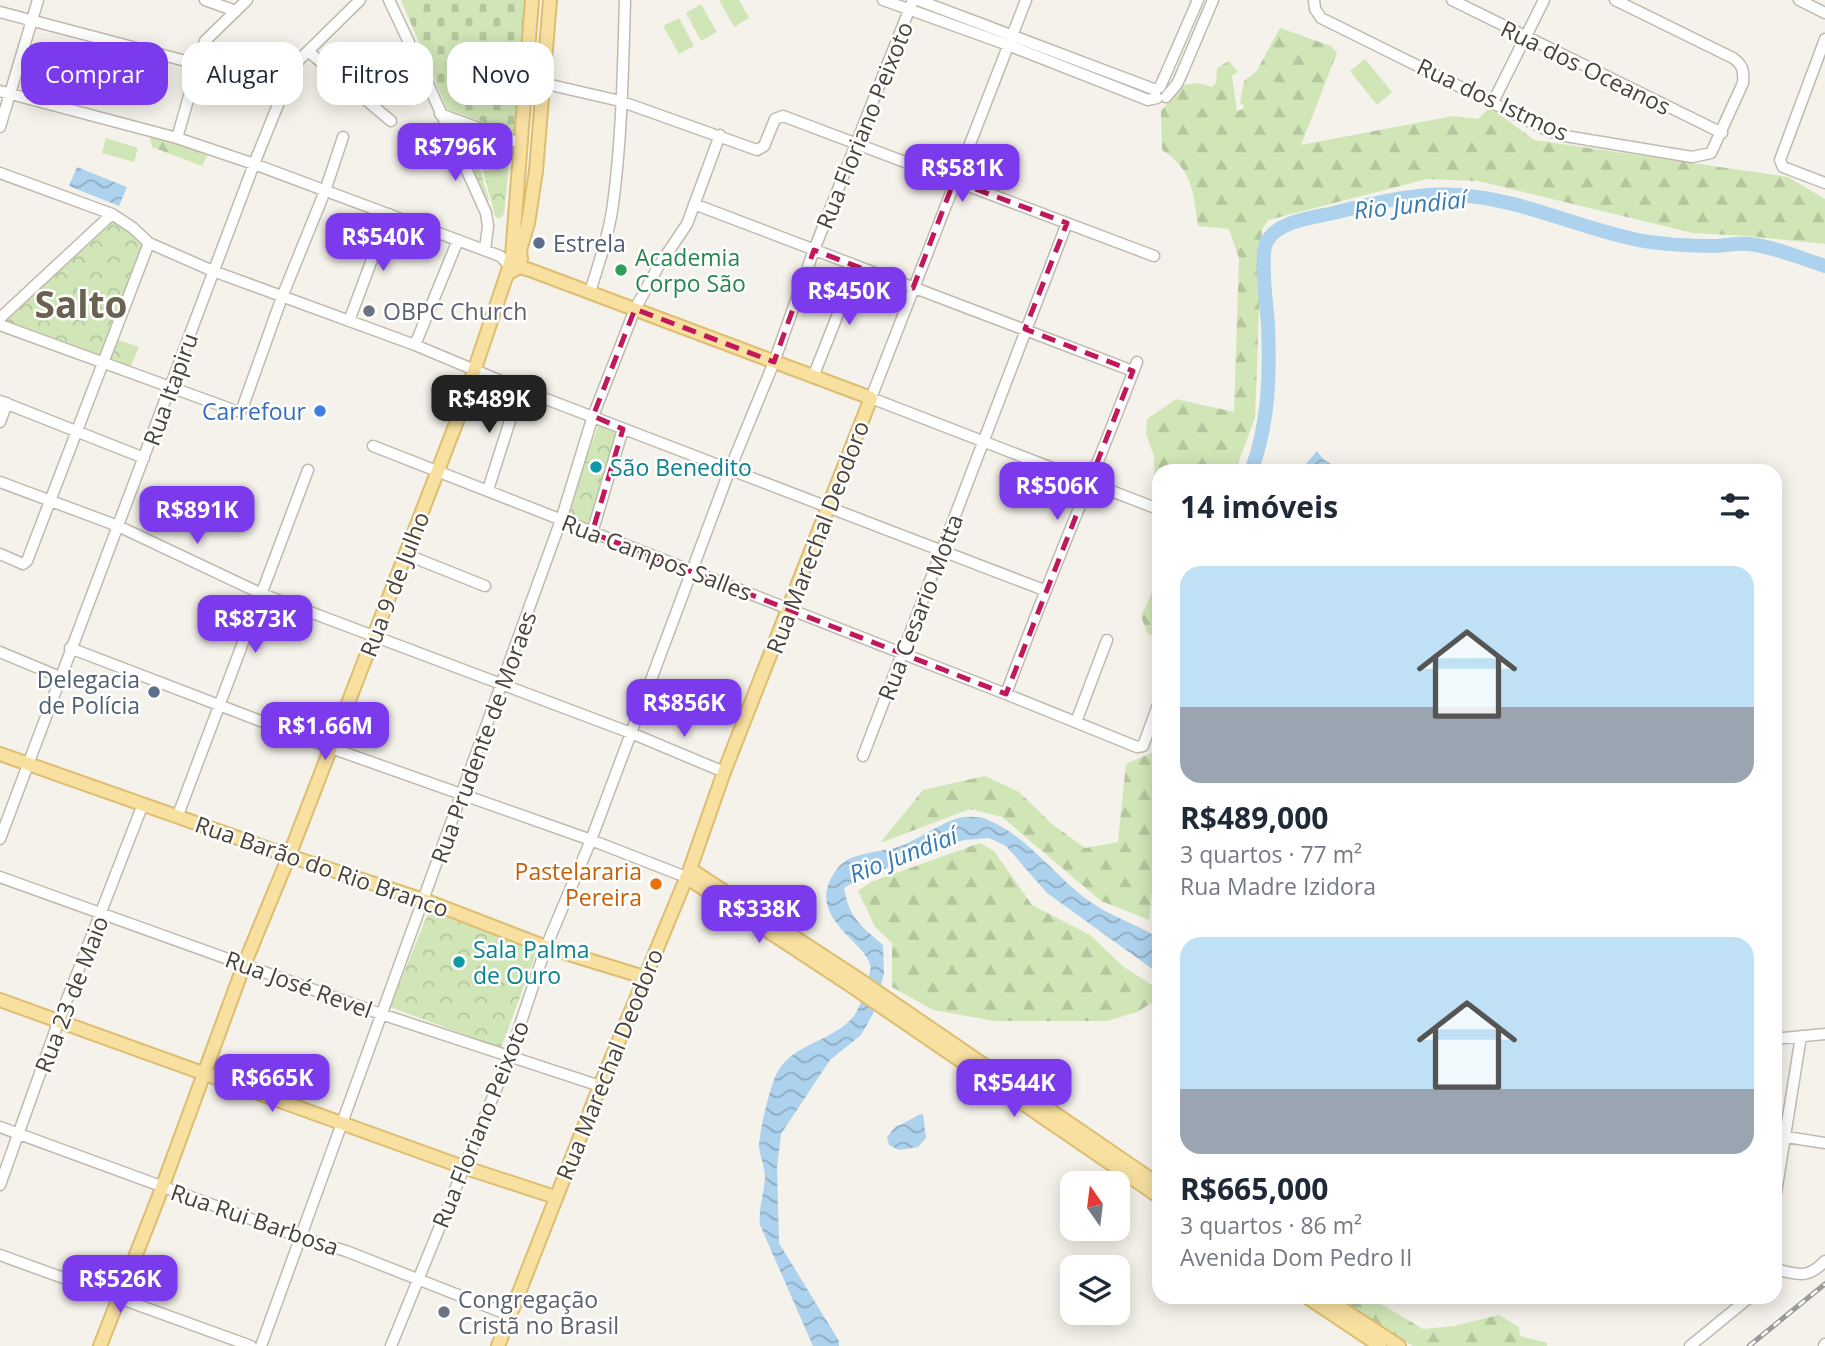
<!DOCTYPE html>
<html lang="pt">
<head>
<meta charset="utf-8">
<style>
	body { margin:0; font-family:"Open Sans",sans-serif; background:#f2f2f3; color:#1f2937; height:100vh; display:flex; flex-direction:column; font-size:26px; white-space:nowrap }
	* { box-sizing:border-box; margin:0 }
	p { font-size:23px; color:#747a83 }
	.icon { flex:none; width:38px; height:38px; fill:none; stroke:currentColor; stroke-width:2; stroke-linecap:round; stroke-linejoin:round }
	.map { position:relative; flex:1; overflow:hidden }
	.details { position:absolute; left:1152px; top:464px; width:630px; height:840px; display:flex; flex-direction:column; background:#fff; border-radius:21px; box-shadow:0 4px 18px #0003 }
	.details>* { flex:none }
	.banner { position:absolute; left:21px; top:42px; width:665px; height:63px; display:flex; gap:14px }
	.needle { width:46px; rotate:346deg }
	.controls { position:absolute; left:1060px; top:1171px; display:grid; gap:14px }
	.controls a { display:grid; place-items:center; width:70px; height:70px; border-radius:14px; background:#fff; box-shadow:0 4px 18px #0003; font-size:35px }
	.price { position:absolute; translate:-50% -60px; padding:0 16px; border-radius:14px; background:#7c3aed; color:#fff; font-size:23px; line-height:46px; filter:drop-shadow(0 2px 4px #0008) }
	.price::after { content:''; position:absolute; left:50%; top:42px; width:21px; height:16px; margin-left:-10px; background:inherit; clip-path:polygon(0 0,100% 0,50% 100%) }
	.price.selected { background:#222; color:#fff }
	ul { padding:0; list-style:none }
	li { display:grid; align-content:center; gap:14px; height:371px; padding:0 28px }
	li span { display:grid; place-items:center; height:217px; border-radius:21px; color:#555 }
	li>.icon { margin-inline-start:auto }
	span .icon { width:126px; height:126px; fill:#fffc; stroke-width:1 }
	li b { font-size:30px }
	h2 { display:flex; justify-content:space-between; align-items:center; height:84px; padding:0 28px; font-size:30px }
	.pill { padding:0 24px; border-radius:21px; background:#fff; box-shadow:0 4px 18px #0003; font-size:24px; line-height:63px }
	.pill.selected { background:#7c3aed; color:#fff }
	.map>svg:first-child { display:block }
	.forest { fill:url(#forest-firs) }
	.cemetery { fill:url(#cemetery-stones) }
	.park { fill:url(#park-crowns) }
	.garden { fill:#d0e6b7 }
	.water { fill:url(#water-waves) }
	.lines { fill:none; stroke-linecap:round; stroke-linejoin:round }
	.river { stroke:#acd2ed; stroke-width:14 }
	.minor-casing { stroke:#c0baae; stroke-width:13 }
	.major-casing { stroke:#ddbe71; stroke-width:16 }
	.minor { stroke:#fff; stroke-width:10 }
	.major { stroke:#f8e0a1; stroke-width:12 }
	.rail-casing { stroke:#999; stroke-width:5 }
	.rail { stroke:#fff; stroke-width:2.5; stroke-dasharray:8; stroke-linecap:butt }
	.marked { fill:none; stroke:#c2185b; stroke-width:5; stroke-dasharray:14 9; stroke-linejoin:round }
	.service-dot { fill:#5c6f8a; stroke:#fff; stroke-width:2.5 }
	.leisure-dot { fill:#2e9e5b; stroke:#fff; stroke-width:2.5 }
	.worship-dot { fill:#6b7280; stroke:#fff; stroke-width:2.5 }
	.shop-dot { fill:#3f7fe0; stroke:#fff; stroke-width:2.5 }
	.culture-dot { fill:#0f9aa8; stroke:#fff; stroke-width:2.5 }
	.food-dot { fill:#e8710a; stroke:#fff; stroke-width:2.5 }
	.labels { text-anchor:middle; dominant-baseline:central; stroke-width:5; stroke-linejoin:round; paint-order:stroke }
	.street-label { font-size:23px; fill:#494339; stroke:#fff }
	.service-label { font-size:23px; fill:#4e5e75; stroke:#fff; text-anchor:start }
	.leisure-label { font-size:23px; fill:#27864d; stroke:#fff; text-anchor:start }
	.worship-label { font-size:23px; fill:#5b616d; stroke:#fff; text-anchor:start }
	.shop-label { font-size:23px; fill:#366cbe; stroke:#fff; text-anchor:end }
	.culture-label { font-size:23px; fill:#0d838f; stroke:#fff; text-anchor:start }
	.food-label { font-size:23px; fill:#c56008; stroke:#fff; text-anchor:end }
	.water-label { font-size:24px; font-style:italic; fill:#387baf; stroke:#fff }
	.town-label { font-size:37px; font-weight:bold; fill:#6b6151; stroke:#fff }
</style>
</head>
<body>
<div class="map">
<svg width="1825" height="1346" viewBox="0 0 1825 1346">
	<defs>
		<pattern id="forest-firs" width="22" height="20" patternUnits="userSpaceOnUse" patternTransform="scale(1.75)"><rect width="22" height="20" fill="#d0e6b7"/><path d="M5 1l3.5 6h-7zM16 11l3.5 6h-7z" fill="#b4c69e"/></pattern>
		<pattern id="cemetery-stones" width="16" height="16" patternUnits="userSpaceOnUse" patternTransform="scale(1.75)"><rect width="16" height="16" fill="#d0e6b7"/><path d="M2 7V4a2 2 0 0 1 4 0v3zM10 15v-3a2 2 0 0 1 4 0v3z" fill="#b4c69e"/></pattern>
		<pattern id="park-crowns" width="20" height="18" patternUnits="userSpaceOnUse" patternTransform="scale(1.75)"><rect width="20" height="18" fill="#d0e6b7"/><path d="M2 6a3 3 0 1 1 6 0M12 15a3 3 0 1 1 6 0" fill="none" stroke="#b4c69e"/></pattern>
		<pattern id="water-waves" width="16" height="10" patternUnits="userSpaceOnUse" patternTransform="scale(1.75)"><rect width="16" height="10" fill="#acd2ed"/><path d="M0 5q4-4 8 0t8 0" fill="none" stroke="#8eacc1"/></pattern>
	</defs>
	<rect width="100%" height="100%" fill="#f5f2eb"/>
	<path class="forest" d="M1280,28L1331,46L1337,53L1301,145L1453,116L1478,119L1490,107L1534,140L1788,177L1825,199V244L1747,236L1693,233L1478,181L1427,179L1268,220L1262,229L1255,418L1235,471H1158V496L1155,495L1154,457L1146,433L1147,419L1176,399L1234,412L1239,258L1229,229L1198,226C1193,192 1193,170 1162,150L1161,111L1183,85L1198,83L1212,87L1216,83L1217,68L1229,61L1238,72L1232,76L1237,111L1243,109L1244,105L1240,103L1244,81L1256,72Z
		M149,134L209,153L202,166L152,147Z
		M1158,579V639L1147,633L1141,616Z
		M1158,750V835L1149,920L1101,901L1002,817L970,809L880,843L923,790L985,776L1019,792L1052,824L1085,848L1118,842L1126,764Z
		M980,843L994,851L1032,905L1090,935L1124,967L1158,989V999L1137,1012L1107,1021H995L933,1010L892,987V943L875,927L858,891L871,882Z
		M1326,1297H1369L1423,1329L1454,1326L1499,1315L1519,1327L1520,1336L1547,1343V1346H1413Z"/>
	<path class="cemetery" d="M401,0H527L516,134L447,109Z"/>
	<path class="park" d="M462,129L469,132L489,200L485,202L456,136Z
		M473,132L507,145L510,155L504,214L499,219L495,216Z
		M113,215L148,244L103,360L0,320Z
		M115,339L139,347L130,368L107,359Z
		M600,421L623,429L590,529L564,519Z
		M429,911L537,951L501,1048L390,1007Z"/>
	<path class="garden" d="M719,0H739L749,18L734,27Z
		M701,4L717,32L701,41L686,13Z
		M679,18L694,46L679,54L663,26Z
		M1365,59L1392,92L1377,105L1350,71Z
		M106,138L138,148L134,162L102,153Z"/>
	<path class="water" d="M77,167L127,187L119,206L69,186Z
		M1317,451L1323,459L1341,471H1300Z
		M980,817C1027,832 1054,878 1095,905C1112,916 1134,924 1152,934L1158,933V973L1047,893L1006,846L989,838L964,840L862,877L844,888C849,918 861,926 883,945L884,974L873,1014L861,1035L830,1060L781,1134L777,1168L779,1243L839,1341V1346H813L760,1225C758,1209 764,1194 765,1178C765,1167 760,1157 759,1147C759,1132 771,1081 779,1069C797,1042 838,1040 856,1013C862,1002 867,984 870,972C878,945 798,920 837,869C850,851 881,853 901,846C921,838 938,824 959,818C965,816 973,817 980,817Z
		M923,1114L926,1138L918,1147L899,1150L889,1145L887,1137L896,1126C907,1124 912,1116 923,1114Z"/>
	<g class="lines">
		<path class="river" d="M1251,471C1269,425 1270,374 1268,325C1267,306 1259,256 1267,241C1278,222 1310,218 1329,214C1371,204 1416,192 1459,195C1521,199 1578,228 1638,240C1665,245 1691,246 1717,246C1728,245 1739,243 1749,244C1775,247 1800,258 1825,266"/>
		<g class="minor-casing">
			<path id="minor" d="M205,0L236,11
				M389,0L414,53L486,213L488,226L485,250
				M883,0L1008,45L1148,100L1157,98
				M918,0L1156,90
				M1026,0L871,398L1158,509
				M1314,0L1315,9L1321,18L1547,130L1565,136L1692,157L1711,153L1743,83C1744,71 1743,65 1733,58L1615,0
				M1452,0L1722,133
				M1799,0L1825,13
				M0,12L197,64
				M1825,39L1780,160L1783,167L1825,183
				M309,52L391,121
				M542,83L620,101L757,150L764,146L775,119L783,116L1154,256
				M1160,87L1198,0
				M0,91L177,138L254,164L500,256L509,265
				M1166,97L1177,84L1182,73L1213,0
				M366,100L414,53
				M1493,102L1544,0
				M440,114L520,143
				M0,127L38,0
				M177,138L205,41L247,0
				M0,173L112,214L133,228L149,243L213,271L415,345L520,389L1044,590
				M694,204L1133,371
				M590,292C599,263 609,234 613,204C622,137 623,68 625,0
				M0,318L112,214
				M349,321L389,214
				M0,325L236,411L242,409L282,297L325,191L343,137
				M415,345L458,240
				M813,377L857,266
				M0,401L144,458
				M0,422L7,403
				M373,446L1006,694L1137,747L1143,746L1158,705
				M0,482L118,526L262,594L631,733L724,772
				M488,490L520,389
				M592,533L623,429
				M0,554L23,564L27,561L149,243
				M405,554L485,586
				M70,648L331,748L591,840L686,877
				M0,652L60,677
				M1006,694C1047,582 1095,473 1137,362
				M1076,722L1107,640
				M863,756L1067,223
				M178,815L308,470
				M0,839L254,164L294,65L360,0
				M0,877L381,1014L600,1086
				M1774,1039L1825,1034
				M0,1127L300,1237L346,1251L509,1315
				M1774,1135L1825,1143
				M0,1185L59,1020L143,804
				M1774,1205L1801,1036
				M0,1255L251,1346
				M1774,1269C1798,1274 1807,1280 1825,1261
				M261,1346L561,520L593,416L635,309L658,267L687,224L720,135
				M391,1346L510,1055L546,947L591,840L730,469L774,362L814,250L913,0
				M1690,1346L1750,1297
				M1824,1346L1825,1344"/>
		</g>
		<g class="major-casing">
			<path id="major" d="M521,259L520,250L528,223L536,171L550,0
				M0,754L289,856L424,900L546,947L644,977
				M690,869L857,978L1158,1184
				M686,877L850,985L1158,1196
				M0,1000L463,1167L555,1197
				M1307,1297L1380,1346
				M1324,1297L1399,1346
				M100,1346L159,1196L244,965L289,856L457,421L507,274L512,255L532,0
				M498,1346L600,1086L690,869L724,772L871,398L530,270L519,267L507,274"/>
		</g>
		<use href="#minor" class="minor"/>
		<use href="#major" class="major"/>
		<g class="rail-casing">
			<path id="rail" d="M1749,1346L1825,1284"/>
		</g>
		<use href="#rail" class="rail"/>
	</g>
	<path class="marked" d="M954,181L1067,223L1025,329L1133,371L1006,694L592,533L623,429L593,416L635,309L774,362L814,250L913,288Z"/>
	<g class="service-dot">
		<circle cx="539" cy="243" r="7"/>
		<circle cx="154" cy="692" r="7"/>
	</g>
	<circle class="leisure-dot" cx="621" cy="270" r="7"/>
	<g class="worship-dot">
		<circle cx="369" cy="311" r="7"/>
		<circle cx="444" cy="1312" r="7"/>
	</g>
	<circle class="shop-dot" cx="320" cy="411" r="7"/>
	<g class="culture-dot">
		<circle cx="596" cy="467" r="7"/>
		<circle cx="459" cy="962" r="7"/>
	</g>
	<circle class="food-dot" cx="656" cy="884" r="7"/>
	<g class="labels">
		<g class="street-label">
			<text transform="translate(1586 67) rotate(26)">Rua dos Oceanos</text>
			<text transform="translate(1493 99) rotate(25)">Rua dos Istmos</text>
			<text transform="translate(864 125) rotate(-68)">Rua Floriano Peixoto</text>
			<text transform="translate(170 389) rotate(-70)">Rua Itapiru</text>
			<text transform="translate(817 537) rotate(-69)">Rua Marechal Deodoro</text>
			<text transform="translate(657 557) rotate(21)">Rua Campos Salles</text>
			<text transform="translate(394 584) rotate(-69)">Rua 9 de Julho</text>
			<text transform="translate(920 607) rotate(-69)">Rua Cesario Motta</text>
			<text transform="translate(483 737) rotate(-70)">Rua Prudente de Moraes</text>
			<text transform="translate(322 866) rotate(19)">Rua Barão do Rio Branco</text>
			<text transform="translate(299 984) rotate(20)">Rua José Revel</text>
			<text transform="translate(71 994) rotate(-69)">Rua 23 de Maio</text>
			<text transform="translate(609 1064) rotate(-68)">Rua Marechal Deodoro</text>
			<text transform="translate(480 1124) rotate(-68)">Rua Floriano Peixoto</text>
			<text transform="translate(255 1219) rotate(19)">Rua Rui Barbosa</text>
		</g>
		<g class="service-label">
			<text x="553" y="243">Estrela</text>
			<text x="140" y="679" text-anchor="end">Delegacia<tspan x="140" dy="26">de Polícia</tspan></text>
		</g>
		<g class="leisure-label">
			<text x="635" y="257">Academia<tspan x="635" dy="26">Corpo São</tspan></text>
		</g>
		<g class="worship-label">
			<text x="383" y="311">OBPC Church</text>
			<text x="458" y="1299">Congregação<tspan x="458" dy="26">Cristã no Brasil</tspan></text>
		</g>
		<g class="shop-label">
			<text x="306" y="411">Carrefour</text>
		</g>
		<g class="culture-label">
			<text x="610" y="467">São Benedito</text>
			<text x="473" y="949">Sala Palma<tspan x="473" dy="26">de Ouro</tspan></text>
		</g>
		<g class="food-label">
			<text x="642" y="871">Pastelararia<tspan x="642" dy="26">Pereira</tspan></text>
		</g>
		<g class="water-label">
			<text transform="translate(1410 204) rotate(-6)">Rio Jundiaí</text>
			<text transform="translate(903 854) rotate(-21)">Rio Jundiaí</text>
		</g>
		<g class="town-label">
			<text x="81" y="303">Salto</text>
		</g>
	</g>
</svg>
<div class="controls">
<a><svg class="needle" viewBox="-14 -14 28 28"><path d="M0-13l5 13h-10z" fill="#e53935"/><path d="M0 13l5-13h-10z" fill="#747a83"/></svg></a>
<a><svg class="icon" aria-label="layers" viewBox="0 0 24 24"><path d="M12 4l9 5-9 5-9-5zM3 14l9 5 9-5"/></svg></a>
</div>
<b class="price" style="left:455px;top:183px">R$796K</b>
<b class="price" style="left:962px;top:204px">R$581K</b>
<b class="price" style="left:383px;top:273px">R$540K</b>
<b class="price" style="left:849px;top:327px">R$450K</b>
<b class="price selected" style="left:489px;top:435px">R$489K</b>
<b class="price" style="left:1057px;top:522px">R$506K</b>
<b class="price" style="left:197px;top:546px">R$891K</b>
<b class="price" style="left:255px;top:655px">R$873K</b>
<b class="price" style="left:684px;top:739px">R$856K</b>
<b class="price" style="left:325px;top:762px">R$1.66M</b>
<b class="price" style="left:759px;top:945px">R$338K</b>
<b class="price" style="left:272px;top:1114px">R$665K</b>
<b class="price" style="left:1014px;top:1119px">R$544K</b>
<b class="price" style="left:120px;top:1315px">R$526K</b>
<div class="banner">
<a class="pill selected">Comprar</a>
<a class="pill">Alugar</a>
<a class="pill">Filtros</a>
<a class="pill">Novo</a>
</div>
<section class="details">
<h2>14 imóveis<svg class="icon" aria-label="filters" viewBox="0 0 24 24"><path d="M4 7h16M4 17h16"/><circle cx="9" cy="7" r="2"/><circle cx="15" cy="17" r="2"/></svg></h2>
<ul>
<li><span style="background:linear-gradient(#bfe0f5 65%,#9aa5b1 0)"><svg class="icon" aria-label="home" viewBox="0 0 24 24"><path d="M3 11l9-7 9 7M6 9v11h12V9"/></svg></span><div><b>R$489,000</b><p>3 quartos · 77 m²</p><p>Rua Madre Izidora</p></div></li>
<li><span style="background:linear-gradient(#bfe0f5 70%,#9aa5b1 0)"><svg class="icon" aria-label="home" viewBox="0 0 24 24"><path d="M3 11l9-7 9 7M6 9v11h12V9"/></svg></span><div><b>R$665,000</b><p>3 quartos · 86 m²</p><p>Avenida Dom Pedro II</p></div></li>
</ul>
</section>
</div>
</body>
</html>
